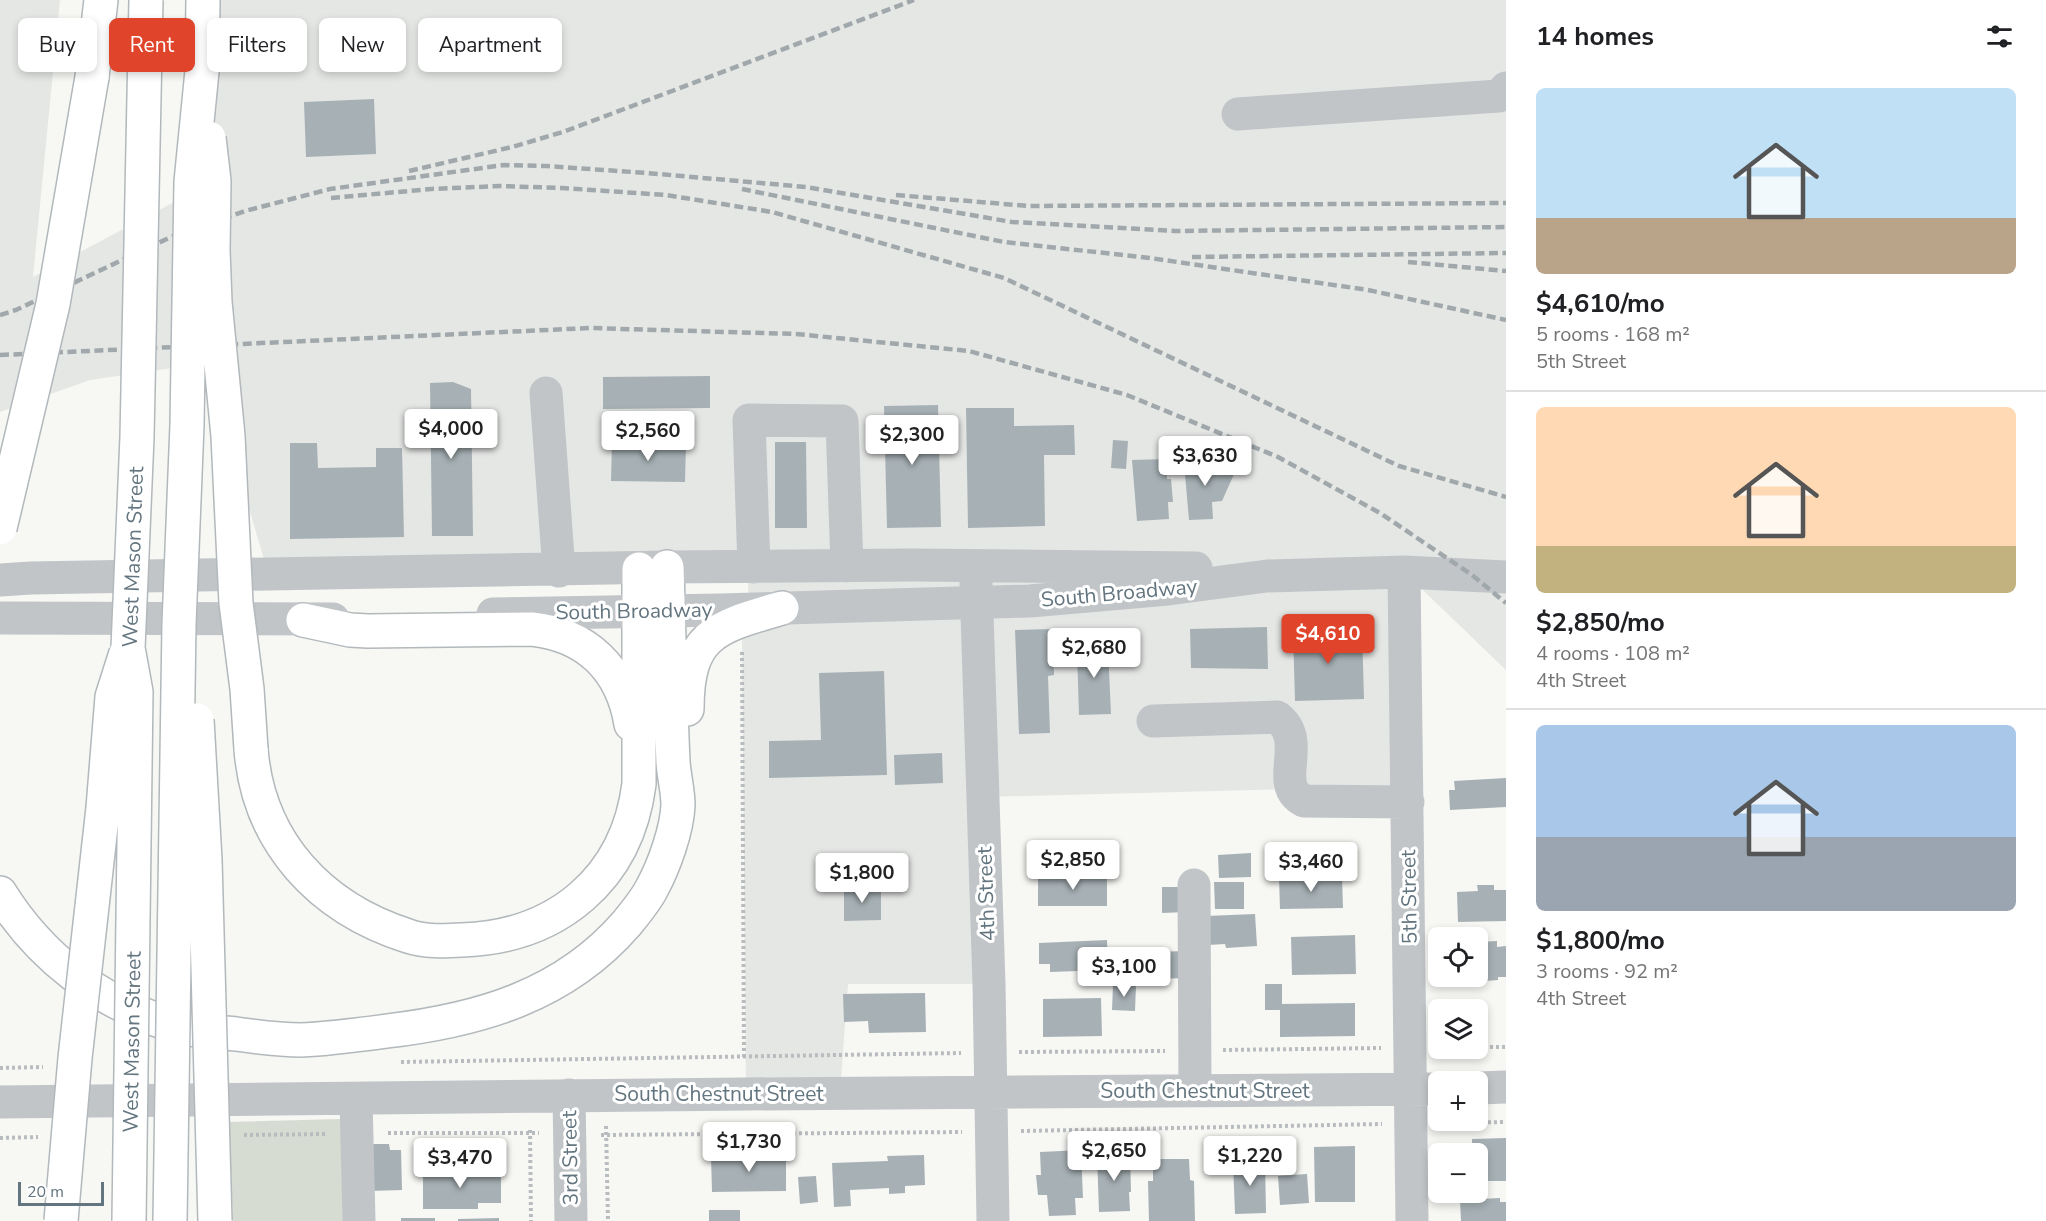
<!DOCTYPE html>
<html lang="en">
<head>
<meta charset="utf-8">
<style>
	body { margin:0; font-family:"Nunito Sans",sans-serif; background:#f2f2f2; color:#202124; height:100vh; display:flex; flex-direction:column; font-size:22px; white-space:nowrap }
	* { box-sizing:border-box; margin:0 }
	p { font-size:20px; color:#757577 }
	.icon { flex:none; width:33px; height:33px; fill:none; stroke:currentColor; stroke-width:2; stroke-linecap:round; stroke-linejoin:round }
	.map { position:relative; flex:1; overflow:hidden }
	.sheet { display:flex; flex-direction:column; background:#fff; width:540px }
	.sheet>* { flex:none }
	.banner { position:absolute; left:18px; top:18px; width:570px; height:54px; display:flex; gap:12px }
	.fabs { position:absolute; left:1428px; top:927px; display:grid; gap:12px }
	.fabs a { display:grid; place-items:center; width:60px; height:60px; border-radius:9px; background:#fff; box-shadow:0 3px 9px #0003; font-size:30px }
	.scale { position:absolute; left:18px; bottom:15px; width:86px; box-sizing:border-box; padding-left:6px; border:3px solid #63757f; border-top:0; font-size:16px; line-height:21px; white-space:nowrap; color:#63757f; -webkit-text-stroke:4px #fff; paint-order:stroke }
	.price { position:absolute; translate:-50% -51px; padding:0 14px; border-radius:6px; background:#fff; color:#222; font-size:20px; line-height:39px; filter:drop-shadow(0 2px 3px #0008) }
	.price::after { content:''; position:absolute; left:50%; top:36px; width:18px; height:14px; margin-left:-9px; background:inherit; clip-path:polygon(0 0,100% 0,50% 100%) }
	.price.active { background:#e0442b; color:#fff }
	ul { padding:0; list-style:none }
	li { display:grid; align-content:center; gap:12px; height:318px; padding:0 30px }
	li+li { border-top:2px solid #e0e0e0 }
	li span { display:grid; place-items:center; height:186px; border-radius:9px; color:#555 }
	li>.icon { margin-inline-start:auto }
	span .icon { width:108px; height:108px; fill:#fffc; stroke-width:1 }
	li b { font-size:26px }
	h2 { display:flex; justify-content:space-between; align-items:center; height:72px; padding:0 30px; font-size:26px }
	.chip { padding:0 21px; border-radius:9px; background:#fff; box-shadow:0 3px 9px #0003; font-size:21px; line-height:54px }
	.chip.active { background:#e0442b; color:#fff }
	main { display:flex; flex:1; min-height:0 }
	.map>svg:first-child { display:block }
	.built { fill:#e5e7e5 }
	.green { fill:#d7dcd3 }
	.building { fill:#a7b1b5 }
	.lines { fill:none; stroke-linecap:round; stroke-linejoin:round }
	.major-casing { stroke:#b2b8bb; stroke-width:36 }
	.path { stroke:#b9bcbf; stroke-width:4; stroke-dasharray:3 3; stroke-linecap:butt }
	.minor { stroke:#c1c5c8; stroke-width:33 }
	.major { stroke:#fff; stroke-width:33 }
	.rail { stroke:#a0a8ac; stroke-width:4.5; stroke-dasharray:9 4.5; stroke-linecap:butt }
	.major-bridge-casing { stroke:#b2b8bb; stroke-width:36; stroke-linecap:butt }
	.major-bridge { stroke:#fff; stroke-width:33 }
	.labels { text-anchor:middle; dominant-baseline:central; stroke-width:6; stroke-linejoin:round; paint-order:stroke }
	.street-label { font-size:21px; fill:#63757f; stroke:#fff }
</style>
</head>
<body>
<main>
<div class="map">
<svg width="1506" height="1221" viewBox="0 0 1506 1221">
	<rect width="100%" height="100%" fill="#f7f7f4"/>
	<path class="built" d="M0,0H60L33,277L214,181L203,0H1506V670L1405,573L1407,786L984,797L989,984H848L840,1094H746L742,636L749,606L748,582L272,587L228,436L221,361L90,380L0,412Z"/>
	<path class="green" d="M341,1119L346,1221H233L229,1122Z"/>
	<path class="building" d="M374,99L376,154L306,157L304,102Z
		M710,376V408L603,409V377Z
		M453,382L471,389L473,536H432L430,383Z
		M938,405L941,527L887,528L884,406Z
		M966,408H1014V426L1074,425L1075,455H1044L1045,526L968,528Z
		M1113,440L1128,441L1126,469L1111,468Z
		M612,442L686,443L685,482L611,481Z
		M775,442H806L807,528H775Z
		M290,443H317L318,468L376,467V448H402L404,537L290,539Z
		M1193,454L1235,472L1222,501L1212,502L1213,519L1189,520L1185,474Z
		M1166,459L1167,479H1171L1173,502H1168L1169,519L1137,521L1132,460Z
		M1267,627L1268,669L1191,668L1190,629Z
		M1052,629L1054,675L1048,676L1050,733L1019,734L1015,630Z
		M1362,629L1364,699L1295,701L1293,630Z
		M1106,642V649L1108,648L1111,714L1079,715L1077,652H1080L1079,643Z
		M884,671L887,775L769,778V741L821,740L819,673Z
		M942,753L943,783L895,785L894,755Z
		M1506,778V807L1450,810L1449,790H1455L1454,781Z
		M1251,853V877L1219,878L1218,855Z
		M1107,875V906H1038V876Z
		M1342,876L1343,908L1280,909L1279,878Z
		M1214,882H1244V909H1215Z
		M1477,885H1494V890H1506V921L1458,922L1457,892L1478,891Z
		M1162,887H1186L1187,912L1162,913Z
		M881,888V920L844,921V889Z
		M1255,914L1257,946L1226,948L1225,944L1208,945L1206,916Z
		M1355,935L1356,974L1292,975L1291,937Z
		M1107,940L1108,970L1050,972V964H1039V943Z
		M1497,941V947L1506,946V977H1498V980L1474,982V976H1478V942Z
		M1186,951L1187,978L1154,979L1153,952Z
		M1265,984H1282V1004L1355,1003V1036L1280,1037V1010H1265Z
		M1113,985H1136L1135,1011L1112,1010Z
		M925,993L926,1032L869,1033L868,1021L844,1022L843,994Z
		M1101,998L1102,1036L1043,1037V999Z
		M1506,1138V1181H1478V1154H1472V1139Z
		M368,1144H389L390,1150H401L402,1190L369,1191Z
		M1355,1146V1202H1315L1314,1147Z
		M1081,1150L1083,1198H1075L1076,1215L1049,1216L1047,1195H1038L1036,1175H1041L1040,1152Z
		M1130,1153L1131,1192H1129L1130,1211L1099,1212L1097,1154Z
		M786,1155V1191L712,1192L711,1156Z
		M924,1155L925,1185L905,1186V1193L889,1194V1188L850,1190L851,1206L834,1207L832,1163L888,1161L887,1156Z
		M1153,1159H1189L1190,1180L1194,1181L1195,1221H1149L1148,1181H1153Z
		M1233,1161H1265L1266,1213L1235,1214Z
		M455,1166L472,1167V1174H501V1203H478V1209H423V1170H455Z
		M1307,1174L1309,1203L1280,1205L1278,1176Z
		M816,1176L818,1202L800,1204L798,1177Z
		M1500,1198V1202H1506V1221H1461L1460,1200Z
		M709,1210H740V1221H709Z
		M401,1218H435V1221H401Z
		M499,1218V1221H458V1219Z"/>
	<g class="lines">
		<g class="major-casing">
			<path id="major" d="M202,71L203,0
				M92,77L101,0
				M303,620L350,630L368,631L532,629C587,635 622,669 631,724
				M687,709C687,633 717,627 782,608
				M251,749C258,842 320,908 408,936C425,942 444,941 462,940C557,937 627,879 639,784V569
				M0,893C40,957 99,1002 172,1025C192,1031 215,1032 236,1034C257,1037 280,1040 301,1040C329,1039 358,1035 387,1031C479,1020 564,996 627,923C636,912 646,900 652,888C664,866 677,830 678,805C678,791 674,776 673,762C670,697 669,632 667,567"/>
		</g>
		<path class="path" d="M742,652L744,1057
			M1478,1047H1506
			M1223,1050L1381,1048
			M1019,1052L1165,1051
			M401,1062L961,1053
			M0,1068L43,1067
			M1440,1123L1506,1122
			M606,1126L608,1221
			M530,1130L531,1221
			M1021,1131L1382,1124
			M388,1133H539
			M244,1135L326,1134
			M601,1135L962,1132
			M0,1138L38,1137"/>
		<path class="minor" d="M1238,114L1499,96L1506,88
			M546,393L559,571
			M754,567L749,420L842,421L847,566
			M1404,572L1412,1221
			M0,580L31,578L667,567L912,565L1196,568
			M976,583L989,984L993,1221
			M493,614L720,610L1030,601L1168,589L1267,576L1404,572L1506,577
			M0,618L333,619
			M1153,721L1277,717C1310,742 1271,784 1304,801L1408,802
			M1194,885L1195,1091
			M1478,1088L1506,1087
			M569,1095L571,1221
			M356,1099L359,1221
			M0,1102L746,1094L1438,1089"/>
		<use href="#major" class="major"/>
		<path class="rail" d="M409,171L512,147L563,132L914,0
			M742,189L1004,242L1150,258L1368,290L1506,320
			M896,195L1028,206L1506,203
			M331,198L431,189L500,186L562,188L666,195L772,212L1004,278L1399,466L1506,497
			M1192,257L1506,253
			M1408,262L1506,271
			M0,315L16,310L171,237L245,211L330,189L504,165L546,166L647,173L806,187L1012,222L1175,231L1506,227
			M0,355L590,328L796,334L969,351L1127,395L1278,457L1380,513L1472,575L1506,603"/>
		<g class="major-bridge-casing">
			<path id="major-bridge" d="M209,138L214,181L213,250L215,302L228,436L236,603L247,689L251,749
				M0,528L53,304L92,77
				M197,720L205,860L215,1221
				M61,1221L75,1058L103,808L112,697L126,653
				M129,1221L136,692L128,648L137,437L146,0
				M170,1221L179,624L187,425L191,182L202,71"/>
		</g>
		<use href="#major-bridge" class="major-bridge"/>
	</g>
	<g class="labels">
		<g class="street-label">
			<text transform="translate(133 557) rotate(-88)">West Mason Street</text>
			<text transform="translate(1119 593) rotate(-5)">South Broadway</text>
			<text transform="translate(634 611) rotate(-1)">South Broadway</text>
			<text transform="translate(986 894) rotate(-92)">4th Street</text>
			<text transform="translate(1409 897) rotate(-91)">5th Street</text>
			<text transform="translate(132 1042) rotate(-89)">West Mason Street</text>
			<text x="1205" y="1091">South Chestnut Street</text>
			<text x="719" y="1094">South Chestnut Street</text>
			<text transform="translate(570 1158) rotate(-91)">3rd Street</text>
		</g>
	</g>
</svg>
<div class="fabs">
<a><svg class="icon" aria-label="locate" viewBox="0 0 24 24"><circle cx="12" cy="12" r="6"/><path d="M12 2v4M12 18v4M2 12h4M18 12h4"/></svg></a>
<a><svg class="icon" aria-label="layers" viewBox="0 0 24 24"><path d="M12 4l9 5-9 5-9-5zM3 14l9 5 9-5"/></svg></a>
<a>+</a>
<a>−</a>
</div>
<div class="scale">20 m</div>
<b class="price" style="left:451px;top:460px">$4,000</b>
<b class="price" style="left:648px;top:462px">$2,560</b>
<b class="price" style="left:912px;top:466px">$2,300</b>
<b class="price" style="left:1205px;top:487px">$3,630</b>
<b class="price active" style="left:1328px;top:665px">$4,610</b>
<b class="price" style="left:1094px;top:679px">$2,680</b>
<b class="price" style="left:1073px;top:891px">$2,850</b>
<b class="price" style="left:1311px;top:893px">$3,460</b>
<b class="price" style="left:862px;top:904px">$1,800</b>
<b class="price" style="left:1124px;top:998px">$3,100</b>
<b class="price" style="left:749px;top:1173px">$1,730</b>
<b class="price" style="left:1114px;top:1182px">$2,650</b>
<b class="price" style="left:1250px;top:1187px">$1,220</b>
<b class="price" style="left:460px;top:1189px">$3,470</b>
<div class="banner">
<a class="chip">Buy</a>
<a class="chip active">Rent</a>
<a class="chip">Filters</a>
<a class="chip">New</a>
<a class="chip">Apartment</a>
</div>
</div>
<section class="sheet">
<h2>14 homes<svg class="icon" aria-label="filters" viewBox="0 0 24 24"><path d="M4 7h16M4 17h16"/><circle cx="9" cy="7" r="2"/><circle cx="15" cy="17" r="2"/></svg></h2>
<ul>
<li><span style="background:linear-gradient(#bfe0f5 70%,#b9a48a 0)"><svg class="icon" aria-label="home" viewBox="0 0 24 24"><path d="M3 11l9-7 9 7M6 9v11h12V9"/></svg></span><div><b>$4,610/mo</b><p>5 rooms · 168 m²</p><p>5th Street</p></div></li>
<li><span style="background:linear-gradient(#ffd9b3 75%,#c2b280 0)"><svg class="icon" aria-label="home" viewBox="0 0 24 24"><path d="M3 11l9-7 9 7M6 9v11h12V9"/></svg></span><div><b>$2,850/mo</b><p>4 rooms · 108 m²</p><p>4th Street</p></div></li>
<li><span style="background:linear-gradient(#a9c7e8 60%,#9aa5b1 0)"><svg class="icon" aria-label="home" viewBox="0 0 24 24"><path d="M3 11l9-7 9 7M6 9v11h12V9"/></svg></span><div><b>$1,800/mo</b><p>3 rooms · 92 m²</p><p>4th Street</p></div></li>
</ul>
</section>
</main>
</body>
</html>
